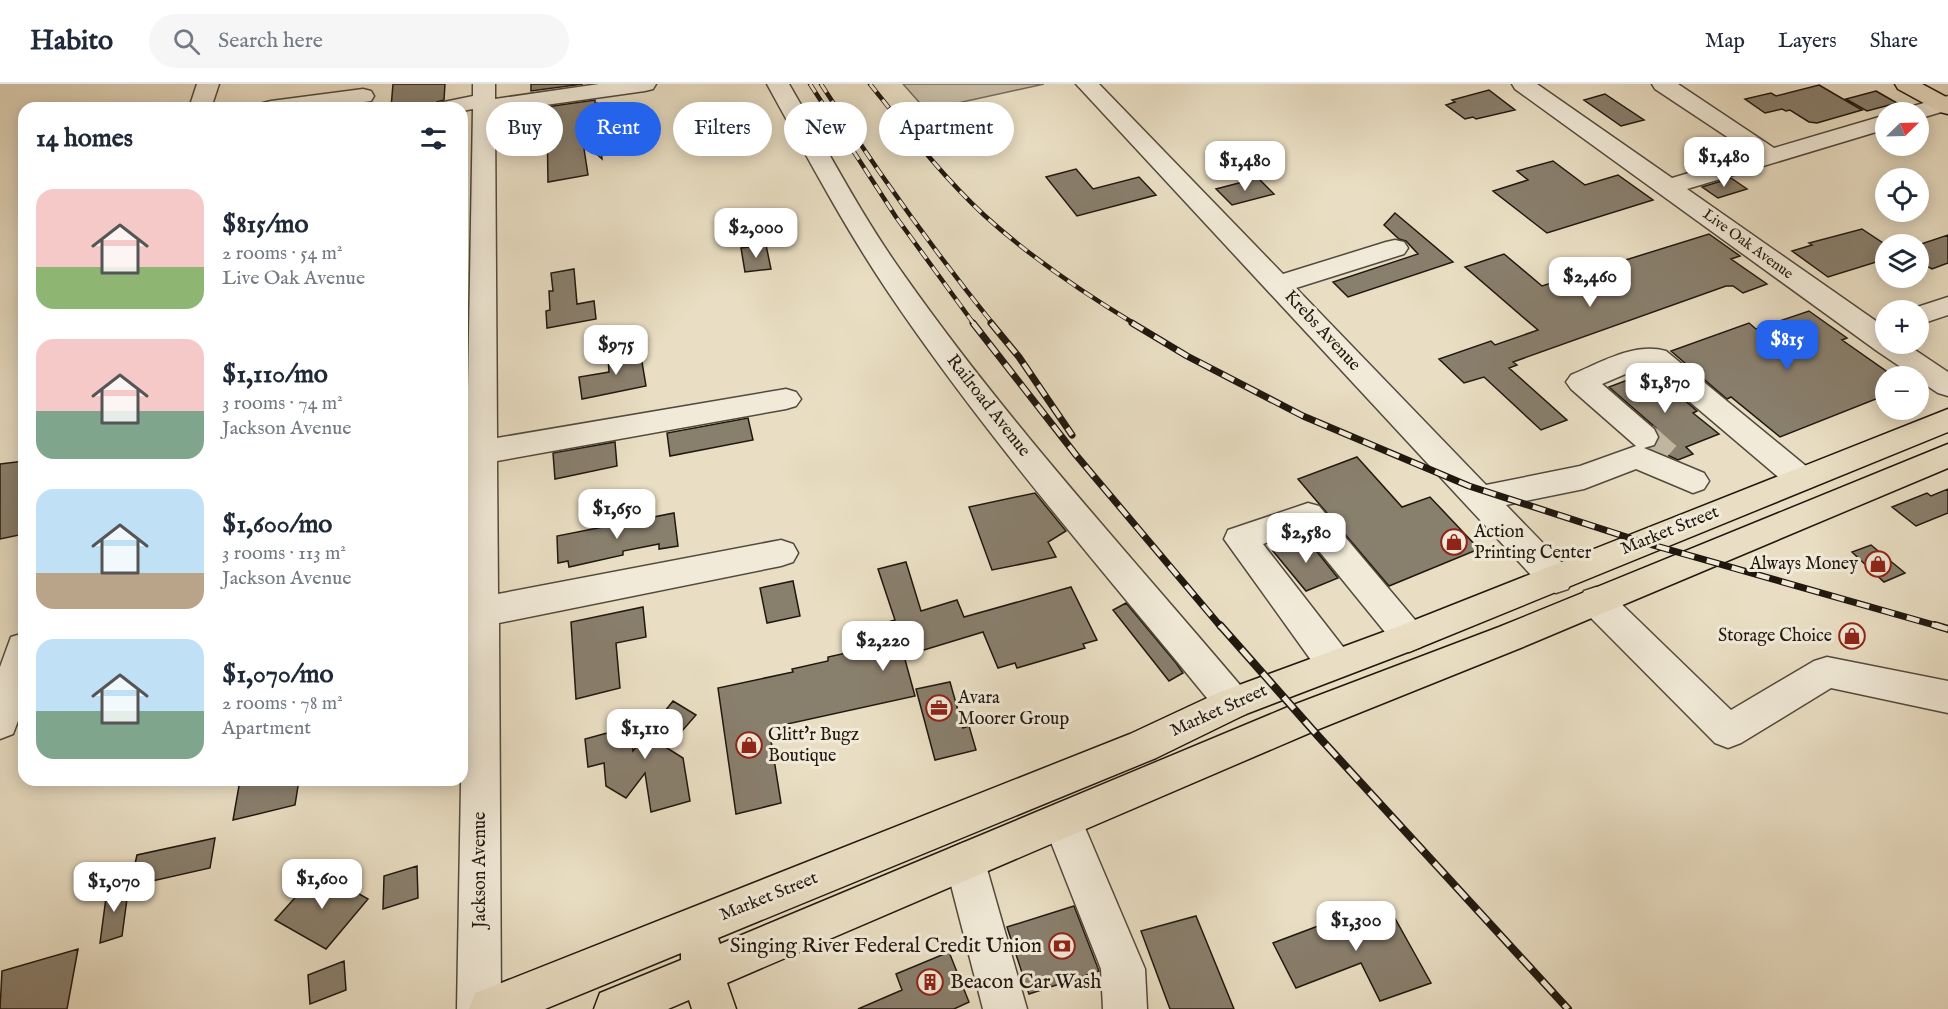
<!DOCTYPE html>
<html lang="en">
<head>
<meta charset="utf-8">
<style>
	body { margin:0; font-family:"IM FELL English",serif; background:#f6f6f7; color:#1f2937; height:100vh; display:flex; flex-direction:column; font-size:22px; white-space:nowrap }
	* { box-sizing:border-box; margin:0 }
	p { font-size:20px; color:#747a83 }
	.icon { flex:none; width:33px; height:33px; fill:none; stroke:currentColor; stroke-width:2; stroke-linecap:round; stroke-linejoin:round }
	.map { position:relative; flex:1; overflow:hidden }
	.sheet { position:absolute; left:18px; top:18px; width:450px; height:684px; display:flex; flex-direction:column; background:#fff; border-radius:18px; box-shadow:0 3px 15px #0003 }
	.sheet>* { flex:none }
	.guide { position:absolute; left:486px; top:18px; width:570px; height:54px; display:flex; gap:12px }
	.needle { width:39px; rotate:67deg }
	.buttons { position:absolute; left:1875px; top:18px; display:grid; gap:12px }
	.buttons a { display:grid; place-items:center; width:54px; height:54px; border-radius:50%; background:#fff; box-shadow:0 3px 15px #0003; font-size:30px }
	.price { position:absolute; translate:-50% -51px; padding:0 14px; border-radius:12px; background:#fff; color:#222; font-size:20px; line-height:39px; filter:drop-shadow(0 2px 3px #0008) }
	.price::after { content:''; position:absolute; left:50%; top:36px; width:18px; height:14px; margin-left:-9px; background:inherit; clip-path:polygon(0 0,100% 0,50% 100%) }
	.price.current { background:#2563eb; color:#fff }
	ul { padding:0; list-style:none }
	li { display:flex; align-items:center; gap:18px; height:150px; padding:0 18px }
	li span { display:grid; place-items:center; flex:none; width:168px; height:120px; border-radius:18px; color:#555 }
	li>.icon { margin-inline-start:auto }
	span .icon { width:72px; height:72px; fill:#fffc; stroke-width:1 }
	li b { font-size:26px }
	h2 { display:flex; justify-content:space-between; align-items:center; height:72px; padding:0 18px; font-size:26px }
	.pill { padding:0 21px; border-radius:27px; background:#fff; box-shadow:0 3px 15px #0003; font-size:21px; line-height:54px }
	.pill.current { background:#2563eb; color:#fff }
	header { display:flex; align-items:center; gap:36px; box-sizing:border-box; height:84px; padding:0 30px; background:#fff; border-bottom:2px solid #e0e1e3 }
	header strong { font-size:28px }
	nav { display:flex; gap:33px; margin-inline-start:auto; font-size:21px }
	.search { width:420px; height:54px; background:#f6f6f7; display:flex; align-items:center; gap:15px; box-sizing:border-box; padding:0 21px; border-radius:33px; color:#747a83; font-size:22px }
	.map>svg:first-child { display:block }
	.green { fill:#c7bca4; stroke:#746a5a; stroke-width:1.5 }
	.building { fill:#897f6d; stroke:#20180f; stroke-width:1.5 }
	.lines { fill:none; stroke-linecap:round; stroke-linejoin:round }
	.minor-tunnel { stroke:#c1b69f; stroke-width:31; stroke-dasharray:31 16; stroke-linecap:butt }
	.minor-casing { stroke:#524a3c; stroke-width:3 }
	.major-casing { stroke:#20180f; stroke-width:3 }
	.minor { fill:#f1ead8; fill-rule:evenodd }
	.major { fill:#e9dec3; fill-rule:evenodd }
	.rail-far2-casing { stroke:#20180f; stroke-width:4.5 }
	.rail-far1-casing { stroke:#20180f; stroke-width:7 }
	.rail-casing { stroke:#20180f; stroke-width:8 }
	.rail-far2 { stroke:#f1ead8; stroke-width:3; stroke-dasharray:10; stroke-linecap:butt }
	.rail-far1 { stroke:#f1ead8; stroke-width:4.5; stroke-dasharray:13; stroke-linecap:butt }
	.rail { stroke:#f1ead8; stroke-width:5; stroke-dasharray:16; stroke-linecap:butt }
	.labels { text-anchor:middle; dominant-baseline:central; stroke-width:6; stroke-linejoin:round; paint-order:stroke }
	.far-street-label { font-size:15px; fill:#20180f; stroke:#f1ead8 }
	.street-label { font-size:18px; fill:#20180f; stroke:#f1ead8 }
	.poi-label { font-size:18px; fill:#20180f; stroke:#f1ead8; text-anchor:start }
	.near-poi-label { font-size:21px; fill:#20180f; stroke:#f1ead8; text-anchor:end }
</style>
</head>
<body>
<header>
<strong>Habito</strong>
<div class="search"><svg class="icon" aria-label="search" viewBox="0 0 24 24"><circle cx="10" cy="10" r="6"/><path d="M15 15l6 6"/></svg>Search here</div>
<nav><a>Map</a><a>Layers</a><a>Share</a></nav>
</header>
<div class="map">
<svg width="1948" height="925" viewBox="0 0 1948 925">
	<rect width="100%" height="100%" fill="#e9dec3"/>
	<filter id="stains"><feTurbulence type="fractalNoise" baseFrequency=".00333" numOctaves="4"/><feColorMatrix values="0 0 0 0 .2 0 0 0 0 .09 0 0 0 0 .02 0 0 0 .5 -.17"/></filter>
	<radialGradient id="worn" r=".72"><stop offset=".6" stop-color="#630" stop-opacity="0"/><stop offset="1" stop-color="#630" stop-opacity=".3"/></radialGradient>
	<path class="green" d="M903,0H1044L926,26Z"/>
	<path class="building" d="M393,0H445L444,16L437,18L434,23L391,24Z
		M531,0H583L531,7Z
		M1819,1L1862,26L1817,39L1809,38L1790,26L1786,27L1782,25L1765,29L1745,15L1771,9L1776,12Z
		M1489,6L1515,26L1476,35L1473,33L1465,35L1446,21L1455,18L1452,16Z
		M1876,7L1897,19L1867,27L1846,15Z
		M1605,10L1644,36L1621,42L1584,16Z
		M595,16V20L597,19L600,45L652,38L655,57L601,65L602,75L583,58L588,91L548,98L547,38L537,39L536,37H533L532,25Z
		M1553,77L1585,101L1618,91L1653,116L1547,149L1493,107L1528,96L1517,87Z
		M1076,85L1093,105L1139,93L1156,111L1077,132L1046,93Z
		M1258,94L1274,110L1232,121L1216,105Z
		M1731,94L1747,105L1718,114L1702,103Z
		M1395,129L1453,178L1348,213L1333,198L1418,170L1406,157L1399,155L1384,141Z
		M1862,145L1886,161V175L1828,193L1792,167L1812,161L1809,159Z
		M1709,150L1740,172L1731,175L1767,200L1743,209L1733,202H1726L1513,278L1517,281L1509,284L1567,336L1541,346L1484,293L1464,299L1439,275L1491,257L1495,261L1538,246L1465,183L1504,170L1542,202Z
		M1948,151V179L1932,185L1918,177V161Z
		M766,161L771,185L745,188L741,164Z
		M574,185L577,220L594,217L596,235L547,244L546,227L550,226L549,207H553L551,189Z
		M1809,227L1847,254L1842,256L1886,287V311L1780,353L1731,313L1727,315L1671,267L1749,239L1756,245Z
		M640,266L646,302L582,315L579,293L609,288L608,273Z
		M1651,287L1697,327L1693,329L1719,350L1686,363L1693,370L1678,376L1652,364L1656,362L1660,354L1656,344L1609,303Z
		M748,334L753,356L670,372L667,349Z
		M615,358L617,382L555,395L553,369Z
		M1357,373L1402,423L1430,413L1479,465L1389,502L1298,395Z
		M24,377V450L0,455V380Z
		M1948,405V429L1916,442L1892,423L1927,409L1931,412Z
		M1035,409L1066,447L1048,458L1056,473L992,486L969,423Z
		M674,429L678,462L659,465V460L623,467V471L569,483L568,477L558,479L557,452Z
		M1306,454L1338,494L1306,507L1273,467Z
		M1871,461L1905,489L1884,498L1852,468Z
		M906,478L921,527L957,516L964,533L1071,503L1097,556L1083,560L1085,564L1017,584L1015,579L998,584L983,548L904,572L915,612L769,644L781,719L736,730L718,604L793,588L792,585L828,577V573L864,565L858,547L895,536L878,485Z
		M793,497L800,532L767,539L760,504Z
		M1126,519L1176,579L1183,589L1169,597L1113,526Z
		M643,523L646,553L616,559L620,604L576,615L571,538Z
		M950,598L963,644L969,642L976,666L935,676L916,605Z
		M673,617L696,631L667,664L683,674L690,717L651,728L645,689L626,714L606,702L604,679L588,683L585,655L629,643L633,667Z
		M240,696H299L295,721L233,736Z
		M215,754L210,784L130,802L137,771Z
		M417,782L418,814L383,825L384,792Z
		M319,787L368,815L326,865L275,836Z
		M129,800L122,852L100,859L107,806Z
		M1387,820L1431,899L1380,917L1361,879L1296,904L1273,859L1350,830Z
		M1074,822L1099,887L1029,910L1007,843Z
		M1196,832L1234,925H1170L1141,847Z
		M78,865L67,925H0L2,887Z
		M949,868L969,918L954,925H858L902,906L896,890Z
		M344,877L346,906L310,920L308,891Z"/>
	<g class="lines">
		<path class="minor-tunnel" d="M1643,353L1669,376"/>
		<g class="minor-casing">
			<path id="minor" d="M197,0H219L211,24H189Z
				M473,0H495V15L599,0H656L653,5L645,7L495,28L497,354L786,305L796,308L801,315L796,322L786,325L497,377L498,510L781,456L793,460L798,469L793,478L781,482L499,539L501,925H457L473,25L462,27V24H436L439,19L473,12Z
				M767,0H789C827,65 862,133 906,194C1009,340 1131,472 1246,608L1251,619L1246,630L1233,635L1220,630C1107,491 986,354 886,205C842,139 805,69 767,0Z
				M1076,0H1099L1283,190L1386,158L1395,156L1404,158L1408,164L1404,170L1296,204L1486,401L1580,382L1636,362L1571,305L1566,298L1571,291C1600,279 1634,258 1666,267L1812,387L1817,395L1812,403L1801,407L1790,403L1650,284L1635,286L1602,300L1654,345L1658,353L1654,361L1644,364L1704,389L1709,397L1704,405L1693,409L1636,385L1584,405L1506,421L1568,485L1573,495L1568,505L1556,509L1544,505Z
				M1512,0H1537L1672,94L1753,70L1655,5L1652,0H1678L1774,64L1886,31V45L1687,105L1886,244V260H1906L1948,288V312L1938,309L1918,296V292H1914L1877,267L1515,5Z
				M363,5L371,7L374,12L371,17L322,24H260L263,19L271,17Z
				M1948,12V26L1918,35V28H1907L1910,23Z
				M1948,213V231L1918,241V226H1908Z
				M1308,419L1319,422L1421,543L1427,553L1421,563L1409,568L1397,563L1302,446L1263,460L1347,568L1352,579L1347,590L1334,594L1321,590L1224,455L1228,446Z
				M1596,503L1608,507L1731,626L1814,577L1827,573L1948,597V629L1831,604L1741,659L1728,664L1715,659L1584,527L1579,517L1584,507Z
				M24,549V621L13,650L0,655V583L11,553Z
				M1063,719L1077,725L1145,885L1147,925H1103L1101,885L1043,738L1049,725Z
				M965,758L979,764L985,778L1027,925H983L945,778L951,764Z"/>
		</g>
		<g class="major-casing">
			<path id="major" d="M1895,0H1922L1948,14V30L1940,28L1898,5Z
				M1948,325V348L1421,563L1246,630L1156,674L718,854L720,860L1288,623L1499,543L1948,360V384L1523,563L1314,647L727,899L736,925H692L689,916L668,925H594L600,909L681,876V869L545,925H469L475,909L491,903L1130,650L1220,608L1397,543Z"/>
		</g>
		<use href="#minor" class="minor"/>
		<use href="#major" class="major"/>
		<g class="rail-far2-casing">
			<path id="rail-far2" d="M810,0L896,133L974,240
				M821,0C874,83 931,163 993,240
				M870,0C906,45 941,91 984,131C1029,172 1082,208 1135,240"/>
		</g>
		<g class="rail-far1-casing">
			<path id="rail-far1" d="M973,239L1076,371L1221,543
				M991,239L1019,273L1072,351
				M1132,239L1187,272L1303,332L1469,402L1642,458L1941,543"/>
		</g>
		<g class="rail-casing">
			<path id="rail" d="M1220,541L1318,652L1568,925
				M1935,541L1948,545"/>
		</g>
		<use href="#rail-far2" class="rail-far2"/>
		<use href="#rail-far1" class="rail-far1"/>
		<use href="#rail" class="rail"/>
	</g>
	<defs>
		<g id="shop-ring" transform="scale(1.35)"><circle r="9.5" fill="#f1ead8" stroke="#8f2418" stroke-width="1.5"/><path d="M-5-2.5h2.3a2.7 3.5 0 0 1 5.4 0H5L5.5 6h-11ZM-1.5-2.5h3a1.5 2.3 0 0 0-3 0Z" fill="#8f2418"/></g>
		<g id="office-ring" transform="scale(1.35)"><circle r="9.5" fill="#f1ead8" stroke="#8f2418" stroke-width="1.5"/><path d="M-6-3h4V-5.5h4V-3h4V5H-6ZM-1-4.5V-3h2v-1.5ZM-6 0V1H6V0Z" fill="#8f2418"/></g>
		<g id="bank-ring" transform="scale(1.35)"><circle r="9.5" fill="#f1ead8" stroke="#8f2418" stroke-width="1.5"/><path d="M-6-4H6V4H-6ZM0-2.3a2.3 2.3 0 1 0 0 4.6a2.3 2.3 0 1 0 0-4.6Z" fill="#8f2418"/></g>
		<g id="building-ring" transform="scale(1.35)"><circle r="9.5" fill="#f1ead8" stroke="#8f2418" stroke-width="1.5"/><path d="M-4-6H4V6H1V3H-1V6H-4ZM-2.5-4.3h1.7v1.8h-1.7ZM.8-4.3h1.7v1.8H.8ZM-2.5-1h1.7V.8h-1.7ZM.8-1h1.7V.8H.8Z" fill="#8f2418"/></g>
	</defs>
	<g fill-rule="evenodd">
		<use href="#shop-ring" x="1454" y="458"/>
		<use href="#shop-ring" x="1878" y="480"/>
		<use href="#shop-ring" x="1852" y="552"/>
		<use href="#office-ring" x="939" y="624"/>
		<use href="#shop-ring" x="749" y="661"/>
		<use href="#bank-ring" x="1062" y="862"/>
		<use href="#building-ring" x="930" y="898"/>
	</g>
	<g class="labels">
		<g class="far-street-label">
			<text transform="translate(1748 160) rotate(36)">Live Oak Avenue</text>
		</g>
		<g class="street-label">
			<text transform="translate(1322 247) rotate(47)">Krebs Avenue</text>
			<text transform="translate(988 322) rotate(52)">Railroad Avenue</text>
			<text transform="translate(1670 447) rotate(-22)">Market Street</text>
			<text transform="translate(1219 627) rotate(-24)">Market Street</text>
			<text transform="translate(480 786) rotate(-90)">Jackson Avenue</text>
			<text transform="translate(769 813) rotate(-22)">Market Street</text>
		</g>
		<g class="poi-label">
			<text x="1474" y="448">Action<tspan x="1474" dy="21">Printing Center</tspan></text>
			<text x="1858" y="480" text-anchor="end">Always Money</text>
			<text x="1832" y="552" text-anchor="end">Storage Choice</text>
			<text x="958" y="614">Avara<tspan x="958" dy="21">Moorer Group</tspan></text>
			<text x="768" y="651">Glitt'r Bugz<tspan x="768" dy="21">Boutique</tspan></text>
		</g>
		<g class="near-poi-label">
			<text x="1042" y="862">Singing River Federal Credit Union</text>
			<text x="950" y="898" text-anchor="start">Beacon Car Wash</text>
		</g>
	</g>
	<rect width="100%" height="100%" filter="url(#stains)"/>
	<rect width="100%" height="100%" fill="url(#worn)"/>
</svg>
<div class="buttons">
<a><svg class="needle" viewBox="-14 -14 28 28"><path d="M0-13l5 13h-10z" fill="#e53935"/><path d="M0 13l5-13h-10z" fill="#747a83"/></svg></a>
<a><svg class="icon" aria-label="locate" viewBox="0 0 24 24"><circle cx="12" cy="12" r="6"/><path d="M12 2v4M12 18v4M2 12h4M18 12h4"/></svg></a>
<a><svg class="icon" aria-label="layers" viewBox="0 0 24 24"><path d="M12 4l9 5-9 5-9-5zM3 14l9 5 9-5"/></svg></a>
<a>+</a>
<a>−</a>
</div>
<b class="price" style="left:1724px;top:104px">$1,480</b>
<b class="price" style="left:1245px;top:108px">$1,480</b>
<b class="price" style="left:756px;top:175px">$2,000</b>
<b class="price" style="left:1590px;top:224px">$2,460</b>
<b class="price current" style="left:1787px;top:287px">$815</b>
<b class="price" style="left:616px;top:292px">$975</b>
<b class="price" style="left:1665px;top:330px">$1,870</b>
<b class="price" style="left:617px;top:456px">$1,650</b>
<b class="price" style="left:1306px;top:480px">$2,580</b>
<b class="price" style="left:883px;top:588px">$2,220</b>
<b class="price" style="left:645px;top:676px">$1,110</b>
<b class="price" style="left:322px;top:826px">$1,600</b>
<b class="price" style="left:114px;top:829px">$1,070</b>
<b class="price" style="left:1356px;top:868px">$1,300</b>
<div class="guide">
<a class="pill">Buy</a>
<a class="pill current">Rent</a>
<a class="pill">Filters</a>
<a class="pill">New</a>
<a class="pill">Apartment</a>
</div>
<section class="sheet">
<h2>14 homes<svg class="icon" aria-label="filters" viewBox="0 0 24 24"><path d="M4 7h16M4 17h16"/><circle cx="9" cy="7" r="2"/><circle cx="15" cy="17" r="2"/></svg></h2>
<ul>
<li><span style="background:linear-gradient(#f6c9c9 65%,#8fb573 0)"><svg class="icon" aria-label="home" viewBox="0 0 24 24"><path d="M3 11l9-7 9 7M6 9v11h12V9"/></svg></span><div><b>$815/mo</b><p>2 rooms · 54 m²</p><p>Live Oak Avenue</p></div></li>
<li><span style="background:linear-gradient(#f6c9c9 60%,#7fa58c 0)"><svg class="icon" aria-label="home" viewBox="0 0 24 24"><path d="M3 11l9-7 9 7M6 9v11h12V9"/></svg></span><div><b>$1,110/mo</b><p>3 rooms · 74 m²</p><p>Jackson Avenue</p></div></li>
<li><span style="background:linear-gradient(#bfe0f5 70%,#b9a48a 0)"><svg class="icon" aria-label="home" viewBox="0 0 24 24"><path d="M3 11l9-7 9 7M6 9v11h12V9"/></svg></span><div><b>$1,600/mo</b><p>3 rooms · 113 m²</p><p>Jackson Avenue</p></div></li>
<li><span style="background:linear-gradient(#bfe0f5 60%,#7fa58c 0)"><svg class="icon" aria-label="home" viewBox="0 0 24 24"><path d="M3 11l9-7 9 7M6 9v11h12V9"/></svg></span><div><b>$1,070/mo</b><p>2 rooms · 78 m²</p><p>Apartment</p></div></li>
</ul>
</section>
</div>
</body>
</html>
